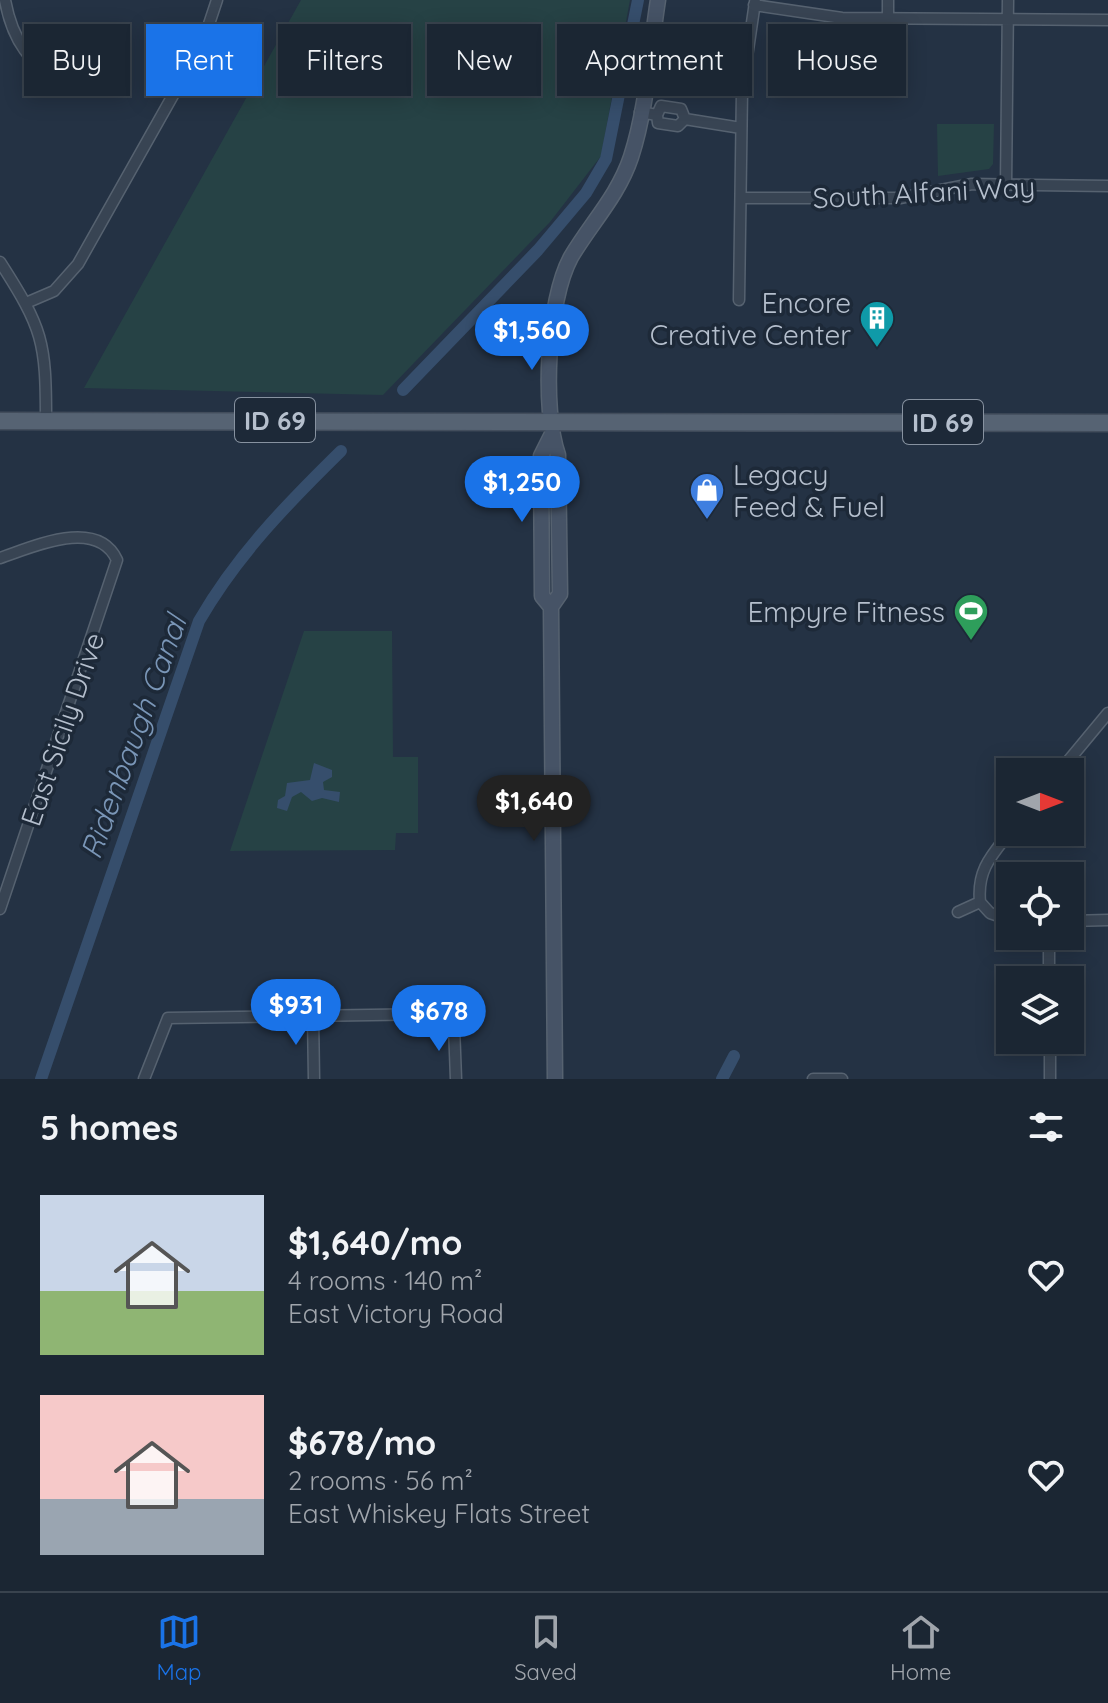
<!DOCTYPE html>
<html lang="en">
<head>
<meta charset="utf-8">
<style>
	body { margin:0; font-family:Quicksand,sans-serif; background:#242e3b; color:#f1f3f6; height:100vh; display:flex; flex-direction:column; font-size:30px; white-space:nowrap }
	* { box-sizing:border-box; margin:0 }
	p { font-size:26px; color:#a0a5ac }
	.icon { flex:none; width:44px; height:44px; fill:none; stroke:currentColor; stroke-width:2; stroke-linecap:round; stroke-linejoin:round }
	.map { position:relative; height:1079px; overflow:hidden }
	.drawer { display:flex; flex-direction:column; background:#1b2633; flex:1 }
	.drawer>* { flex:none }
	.top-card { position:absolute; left:24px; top:24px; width:1060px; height:72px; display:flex; gap:16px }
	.needle { width:52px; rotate:90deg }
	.buttons { position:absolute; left:996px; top:758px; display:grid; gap:16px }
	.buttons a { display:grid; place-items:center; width:88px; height:88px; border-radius:0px; background:#1b2633; box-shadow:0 4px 20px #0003,0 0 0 2px #39434e; font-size:40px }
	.price { position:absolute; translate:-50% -68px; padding:0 18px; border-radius:28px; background:#1a73e8; color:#fff; font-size:26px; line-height:52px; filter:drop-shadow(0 2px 4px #0008) }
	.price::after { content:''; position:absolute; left:50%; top:48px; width:24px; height:18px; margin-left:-12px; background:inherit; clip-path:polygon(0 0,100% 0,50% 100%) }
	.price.current { background:#222; color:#fff }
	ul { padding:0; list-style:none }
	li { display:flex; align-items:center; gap:24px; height:200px; padding:0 40px }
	li span { display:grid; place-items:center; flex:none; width:224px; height:160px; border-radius:0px; color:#555 }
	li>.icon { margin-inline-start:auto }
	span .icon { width:96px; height:96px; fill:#fffc; stroke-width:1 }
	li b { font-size:34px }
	h2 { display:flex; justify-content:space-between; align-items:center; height:96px; padding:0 40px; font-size:34px }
	.chip { padding:0 28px; border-radius:0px; background:#1b2633; box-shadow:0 4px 20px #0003,0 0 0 2px #39434e; font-size:28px; line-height:72px }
	.chip.current { background:#1a73e8; color:#fff }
	.menu { display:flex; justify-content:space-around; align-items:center; height:112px; border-top:2px solid #39434e; background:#1b2633; font-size:22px; color:#a0a5ac }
	.menu a { display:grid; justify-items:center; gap:4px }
	.menu .current { color:#1a73e8 }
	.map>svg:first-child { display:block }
	.green { fill:#264245 }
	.water { fill:#364e6c }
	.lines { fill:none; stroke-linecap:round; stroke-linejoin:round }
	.canal { stroke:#364e6c; stroke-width:12 }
	.street-casing { stroke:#566270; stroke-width:13 }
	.secondary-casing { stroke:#566270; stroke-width:17 }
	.primary-casing { stroke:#424d5c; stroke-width:19 }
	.street { stroke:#384453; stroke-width:10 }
	.secondary { stroke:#465366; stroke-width:14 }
	.primary { stroke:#566373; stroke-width:16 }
	.labels { text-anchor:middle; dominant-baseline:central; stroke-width:7; stroke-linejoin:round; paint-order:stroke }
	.shield { fill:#1d2938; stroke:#8792a0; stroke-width:2 }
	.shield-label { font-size:26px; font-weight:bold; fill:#b5bfcd }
	.street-label { font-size:28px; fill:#b5bfcd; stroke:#1d2938 }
	.poi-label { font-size:28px; fill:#b5bfcd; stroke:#1d2938; text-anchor:end }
	.water-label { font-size:30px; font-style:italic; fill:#7a96b7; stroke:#1d2938 }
</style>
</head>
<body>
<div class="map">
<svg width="1108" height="1079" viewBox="0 0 1108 1079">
	<rect width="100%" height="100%" fill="#243244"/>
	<path class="green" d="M301,0H630L601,156L550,222L383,395L84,388Z
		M937,124H994L993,164L989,169L938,176Z
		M304,631H392L393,757H418V833H396L395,850L230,851Z"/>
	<path class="water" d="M314,763L332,770V777L323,782L324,790L340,792L339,802L322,798L312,801L301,792L292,797L287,811L277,808L278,800L285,796L287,783L310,780Z"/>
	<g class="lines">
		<path class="canal" d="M403,390L538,250L586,193L606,159L638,0
			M41,1079L199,621C237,555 287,504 341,451
			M722,1079L734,1056"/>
		<g class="street-casing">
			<path id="street" d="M5,0C12,39 30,66 65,84
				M754,5L842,18L1108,20
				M888,19V0
				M640,112L657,115L658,123L678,126L685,119L681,109L661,106L657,115
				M685,119L741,128
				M1006,185L1008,0
				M741,198H900L972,184L1108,186
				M0,262C43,329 46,341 46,421
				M739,300L742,91L755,2
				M26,303L54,291L78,264L203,42L217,0
				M0,558C33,547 97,517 117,560L0,909
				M1059,772L1108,713
				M980,902C977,870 991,856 1010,832
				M980,902L990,913L1010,920
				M958,912L980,902
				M1070,921L1108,920
				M1049,936V980
				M313,1015L314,1079
				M1050,1040V1079
				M144,1079L168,1018L437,1014L450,1019L454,1026L456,1079
				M813,1079H842"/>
		</g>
		<g class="secondary-casing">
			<path id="secondary" d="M551,436L541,456L542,596L551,607
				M555,1079L551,607L560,594L558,455C542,409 547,301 571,257C591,223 618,196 631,157C647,108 650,51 658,0"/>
		</g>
		<g class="primary-casing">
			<path id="primary" d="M0,421L1108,423"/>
		</g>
		<use href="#street" class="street"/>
		<use href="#secondary" class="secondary"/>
		<use href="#primary" class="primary"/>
	</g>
	<defs>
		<g id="building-pin" transform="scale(1.8)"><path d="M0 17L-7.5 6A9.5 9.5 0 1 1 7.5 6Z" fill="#0f9aa8" stroke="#1d2938"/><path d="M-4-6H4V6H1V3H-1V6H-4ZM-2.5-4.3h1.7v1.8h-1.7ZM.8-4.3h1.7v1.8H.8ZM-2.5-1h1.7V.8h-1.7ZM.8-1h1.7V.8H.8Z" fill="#fff"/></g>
		<g id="shop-pin" transform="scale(1.8)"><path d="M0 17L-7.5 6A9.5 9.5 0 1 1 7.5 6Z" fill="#3f7fe0" stroke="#1d2938"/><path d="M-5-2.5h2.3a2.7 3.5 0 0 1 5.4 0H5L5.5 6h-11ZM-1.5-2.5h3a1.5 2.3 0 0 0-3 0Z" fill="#fff"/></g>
		<g id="stadium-pin" transform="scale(1.8)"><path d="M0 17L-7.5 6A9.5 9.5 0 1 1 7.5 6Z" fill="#2e9e5b" stroke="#1d2938"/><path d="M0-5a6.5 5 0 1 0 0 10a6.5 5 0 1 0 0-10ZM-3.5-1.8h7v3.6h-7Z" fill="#fff"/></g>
	</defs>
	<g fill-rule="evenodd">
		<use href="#building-pin" x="877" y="318"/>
		<use href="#shop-pin" x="707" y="490"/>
		<use href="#stadium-pin" x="971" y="611"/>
	</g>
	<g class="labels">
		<g class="shield">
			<rect x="235" y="398" width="80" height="44" rx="6"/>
			<rect x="903" y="400" width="80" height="44" rx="6"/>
		</g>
		<g class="shield-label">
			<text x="275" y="420">ID 69</text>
			<text x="943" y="422">ID 69</text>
		</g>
		<g class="street-label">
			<text transform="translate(924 192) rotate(-3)">South Alfani Way</text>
			<text transform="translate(62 729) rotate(-71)">East Sicily Drive</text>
		</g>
		<g class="poi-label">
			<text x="851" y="302">Encore<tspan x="851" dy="32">Creative Center</tspan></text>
			<text x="733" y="474" text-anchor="start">Legacy<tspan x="733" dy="32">Feed &amp; Fuel</tspan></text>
			<text x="945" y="611">Empyre Fitness</text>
		</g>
		<g class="water-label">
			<text transform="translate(133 737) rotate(-70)">Ridenbaugh Canal</text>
		</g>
	</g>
</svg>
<div class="buttons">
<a><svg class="needle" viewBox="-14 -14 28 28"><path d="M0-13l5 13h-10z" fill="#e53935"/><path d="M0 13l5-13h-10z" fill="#a0a5ac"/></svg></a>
<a><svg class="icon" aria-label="locate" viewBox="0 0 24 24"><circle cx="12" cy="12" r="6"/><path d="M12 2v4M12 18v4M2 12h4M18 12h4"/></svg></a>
<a><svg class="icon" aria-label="layers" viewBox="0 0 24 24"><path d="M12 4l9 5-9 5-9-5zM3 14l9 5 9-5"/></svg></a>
</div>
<b class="price" style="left:532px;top:372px">$1,560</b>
<b class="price" style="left:522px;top:524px">$1,250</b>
<b class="price current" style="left:534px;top:843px">$1,640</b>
<b class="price" style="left:296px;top:1047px">$931</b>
<b class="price" style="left:439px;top:1053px">$678</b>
<div class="top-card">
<a class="chip">Buy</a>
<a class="chip current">Rent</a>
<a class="chip">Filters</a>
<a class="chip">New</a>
<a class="chip">Apartment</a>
<a class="chip">House</a>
</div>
</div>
<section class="drawer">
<h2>5 homes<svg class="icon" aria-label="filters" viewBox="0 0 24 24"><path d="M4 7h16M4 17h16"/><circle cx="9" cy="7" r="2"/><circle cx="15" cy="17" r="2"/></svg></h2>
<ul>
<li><span style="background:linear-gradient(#c9d6e8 60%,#8fb573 0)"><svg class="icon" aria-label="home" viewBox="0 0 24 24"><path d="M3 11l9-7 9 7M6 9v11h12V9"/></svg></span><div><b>$1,640/mo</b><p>4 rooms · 140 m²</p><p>East Victory Road</p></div><svg class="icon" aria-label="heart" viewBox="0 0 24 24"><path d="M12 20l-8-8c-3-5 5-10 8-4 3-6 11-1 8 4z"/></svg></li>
<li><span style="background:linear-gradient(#f6c9c9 65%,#9aa5b1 0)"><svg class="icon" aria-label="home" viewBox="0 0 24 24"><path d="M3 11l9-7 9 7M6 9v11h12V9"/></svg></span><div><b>$678/mo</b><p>2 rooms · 56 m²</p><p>East Whiskey Flats Street</p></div><svg class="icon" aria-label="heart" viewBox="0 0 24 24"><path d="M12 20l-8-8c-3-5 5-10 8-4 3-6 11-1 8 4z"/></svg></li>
</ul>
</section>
<nav class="menu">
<a class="current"><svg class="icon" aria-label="map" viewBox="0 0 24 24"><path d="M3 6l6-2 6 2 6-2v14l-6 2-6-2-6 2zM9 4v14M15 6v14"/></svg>Map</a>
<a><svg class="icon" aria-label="saved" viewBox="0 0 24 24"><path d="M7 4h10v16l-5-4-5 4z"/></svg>Saved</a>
<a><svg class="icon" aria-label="home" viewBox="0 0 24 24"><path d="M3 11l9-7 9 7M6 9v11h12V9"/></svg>Home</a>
</nav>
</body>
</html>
